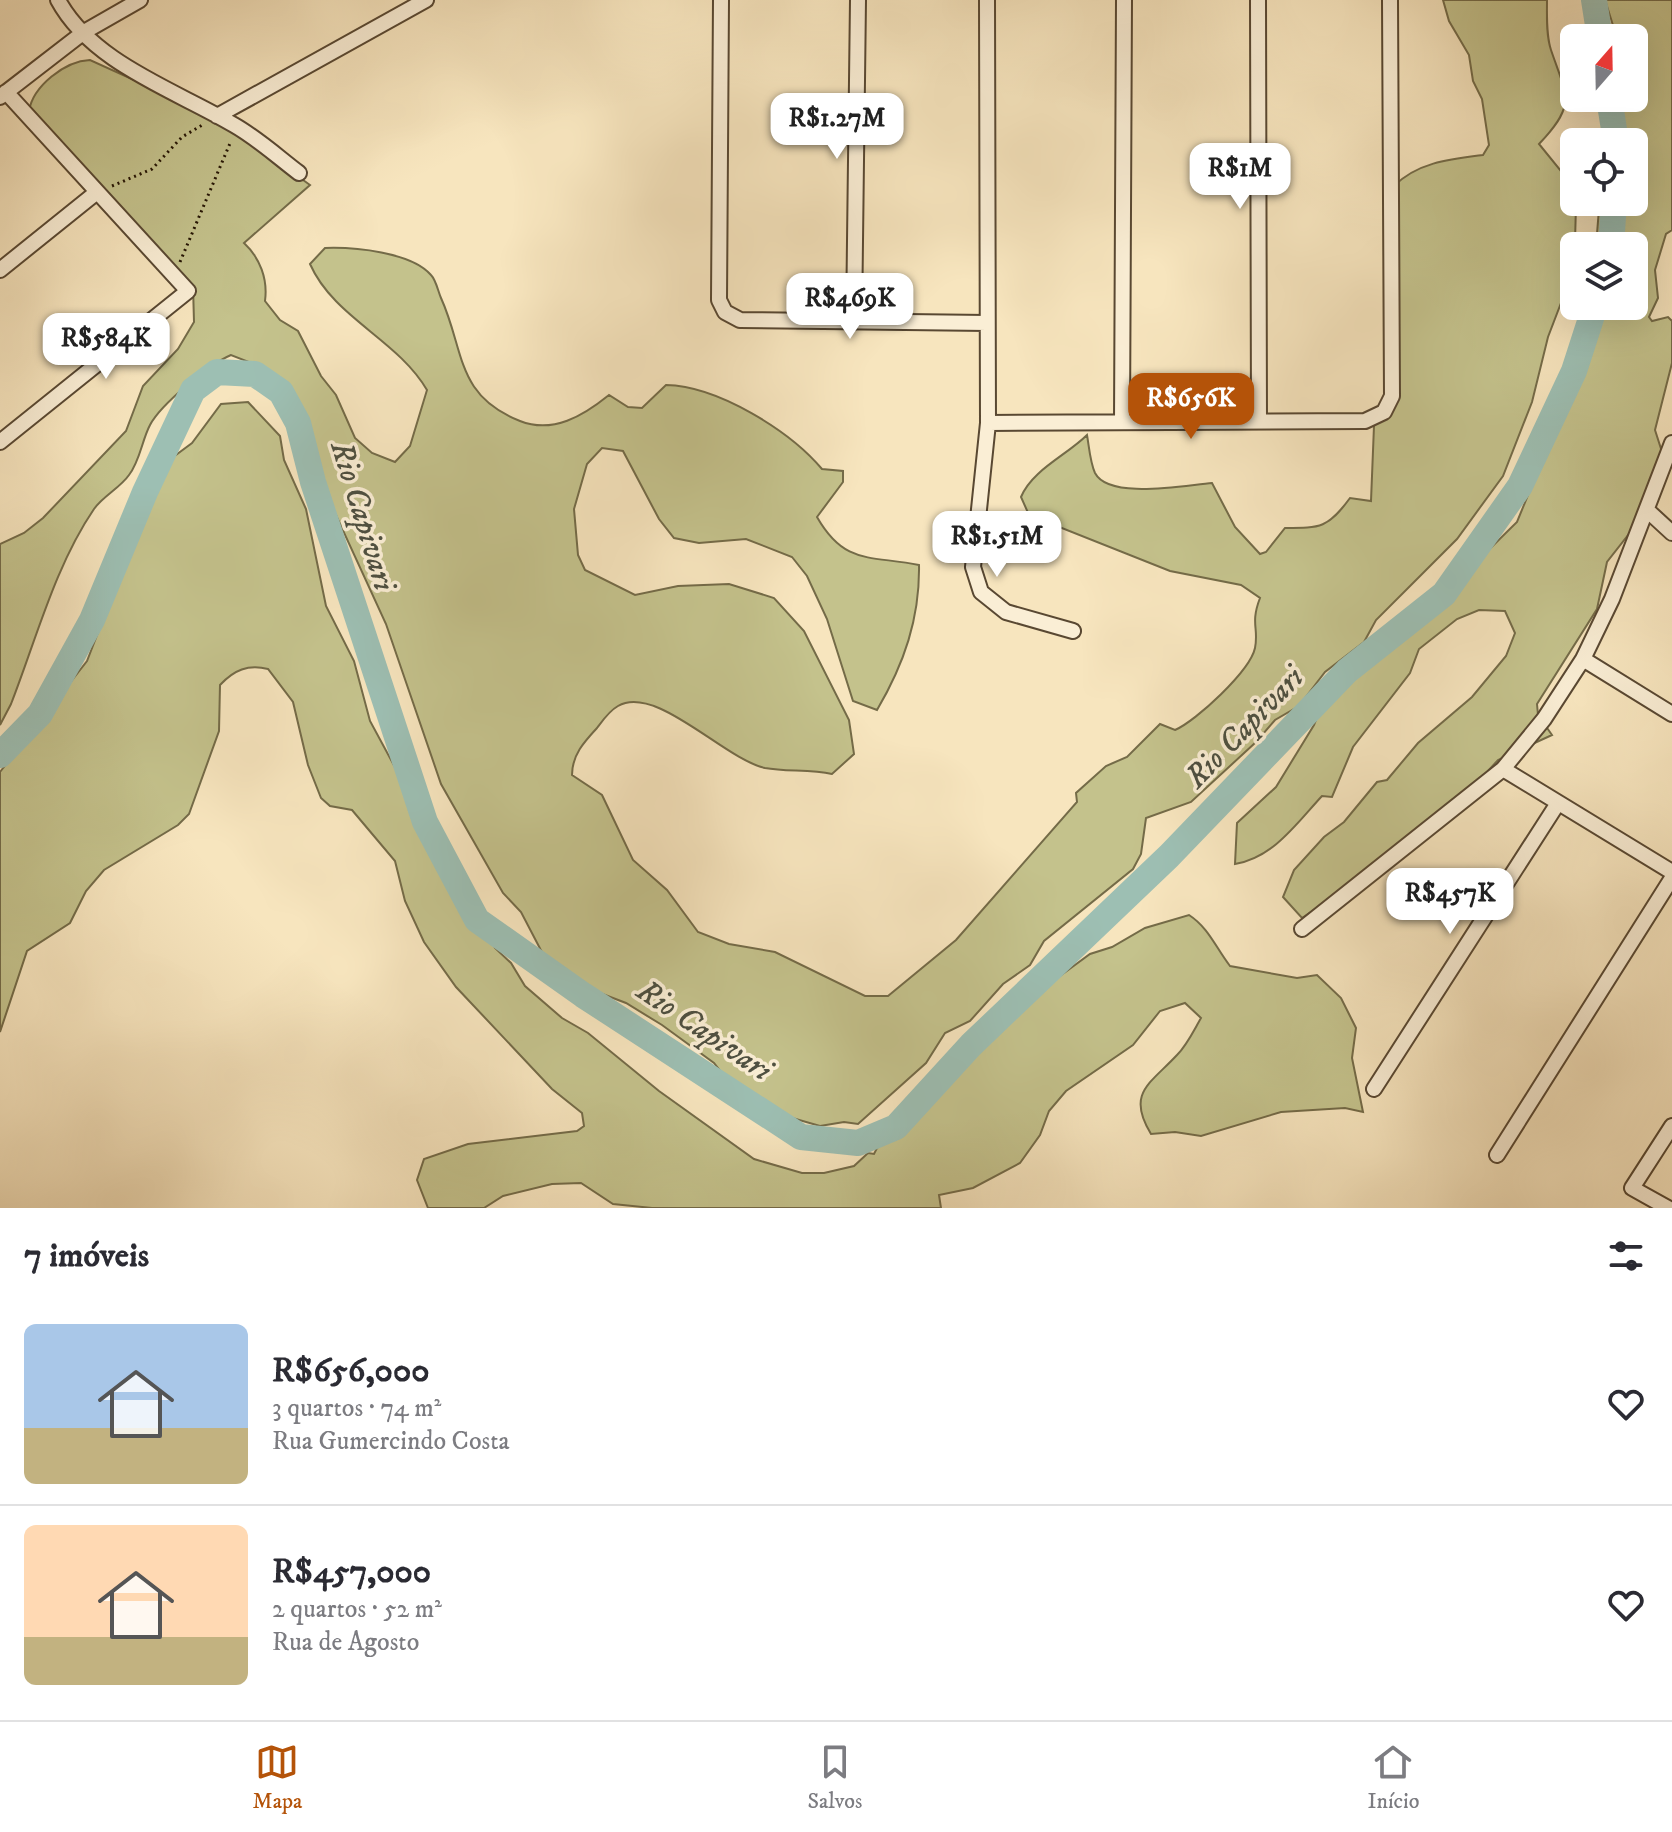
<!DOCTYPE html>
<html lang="pt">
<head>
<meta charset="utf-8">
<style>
	body { margin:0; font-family:"IM FELL DW Pica",serif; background:#f2f2f3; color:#2b2b33; height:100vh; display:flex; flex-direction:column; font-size:30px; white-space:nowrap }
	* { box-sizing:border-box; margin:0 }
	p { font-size:26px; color:#7c7c81 }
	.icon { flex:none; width:44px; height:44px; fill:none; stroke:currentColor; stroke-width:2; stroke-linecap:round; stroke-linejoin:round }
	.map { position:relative; height:1208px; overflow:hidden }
	.sheet { display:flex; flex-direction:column; background:#fff; flex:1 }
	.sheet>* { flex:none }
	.needle { width:52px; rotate:20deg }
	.fabs { position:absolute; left:1560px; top:24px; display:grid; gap:16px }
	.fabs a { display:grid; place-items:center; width:88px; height:88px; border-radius:12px; background:#fff; box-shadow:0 8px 32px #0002; font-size:40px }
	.price { position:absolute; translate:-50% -68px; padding:0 18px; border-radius:16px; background:#fff; color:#222; font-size:26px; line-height:52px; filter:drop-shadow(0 2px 4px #0008) }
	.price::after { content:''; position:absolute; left:50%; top:48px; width:24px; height:18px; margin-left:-12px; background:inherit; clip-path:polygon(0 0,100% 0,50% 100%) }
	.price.current { background:#b45309; color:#fff }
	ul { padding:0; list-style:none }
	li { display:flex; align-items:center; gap:24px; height:200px; padding:0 24px }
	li+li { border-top:2px solid #e1e1e2 }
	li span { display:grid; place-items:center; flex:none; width:224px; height:160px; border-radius:12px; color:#555 }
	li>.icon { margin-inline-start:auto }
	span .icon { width:96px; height:96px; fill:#fffc; stroke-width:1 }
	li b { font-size:34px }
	h2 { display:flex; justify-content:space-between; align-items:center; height:96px; padding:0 24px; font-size:34px }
	.menu { display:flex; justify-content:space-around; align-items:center; height:112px; border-top:2px solid #e1e1e2; background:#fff; font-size:22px; color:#7c7c81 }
	.menu a { display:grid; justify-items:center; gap:4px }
	.menu .current { color:#b45309 }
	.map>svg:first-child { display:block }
	.green { fill:#c4c28c; stroke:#746b48; stroke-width:2 }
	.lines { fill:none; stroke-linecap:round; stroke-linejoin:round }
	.river { stroke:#9dbfb3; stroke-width:26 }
	.minor-casing { stroke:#594832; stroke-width:18 }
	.path { stroke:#241403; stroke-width:3; stroke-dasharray:2 4; stroke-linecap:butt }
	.minor { stroke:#faeed5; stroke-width:14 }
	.labels { text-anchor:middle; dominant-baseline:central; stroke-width:7; stroke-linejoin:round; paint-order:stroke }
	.water-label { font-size:32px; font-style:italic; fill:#4e5041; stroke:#faeed5 }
</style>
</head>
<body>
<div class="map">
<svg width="1672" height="1208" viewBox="0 0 1672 1208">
	<rect width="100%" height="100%" fill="#f7e5be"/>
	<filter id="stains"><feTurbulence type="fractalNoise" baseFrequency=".0025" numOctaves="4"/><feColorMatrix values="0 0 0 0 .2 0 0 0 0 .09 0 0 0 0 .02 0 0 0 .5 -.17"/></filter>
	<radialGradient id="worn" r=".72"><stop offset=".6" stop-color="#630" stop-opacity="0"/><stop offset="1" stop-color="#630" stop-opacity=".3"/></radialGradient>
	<path class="green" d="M1443,0H1547C1547,16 1546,35 1551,50C1567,97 1577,104 1539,144L1561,171L1576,205L1574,279L1566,290L1548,337L1532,402L1503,476L1457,539L1376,620L1364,642L1325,672L1299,706L1275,720L1256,742L1191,802L1146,818L1141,854L1133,869L1044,941L1030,965L1003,984L970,1021L945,1033L926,1063L858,1124L844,1122L820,1126L768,1111L729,1082L714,1063L662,1025L626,1003L579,985L545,958L521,912L503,893L441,784L386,624L284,402L249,362L231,355C210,364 161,404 150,425C142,440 140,461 129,475C120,488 103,496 94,509C55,566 36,640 11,704L0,725V544L24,533L43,518L126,431L143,386L178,349L194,322L193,286L29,111C33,86 65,61 90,60L216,117L310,185L244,243C260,258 268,279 265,301L280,320L298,331L321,376L336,395L355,438L372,453L395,462L410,446L427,390C397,339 334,318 310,264L325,248C354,247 411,252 431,275C436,280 438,291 441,298C465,351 455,395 520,421C553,434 583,416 609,395L628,407L642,408L666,385C718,386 790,431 822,469L843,471V482L817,517C845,566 871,555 919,565C920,618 904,664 877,710L853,701L827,619L807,576L792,557L746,539L699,543L674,538L659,519L623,451L602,448L587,464L574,509L578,555L585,570L635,595L678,586L729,584L774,598L804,631L849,720L854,754L832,774C810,769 786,772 765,768C724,759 656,684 618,706C609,711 603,720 597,728C584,742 572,755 572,775L602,795L633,860L667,890L698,932L729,944L775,952L865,996H888L956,940L1077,802L1076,793L1106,766L1127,757L1160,724L1175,730C1196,721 1250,671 1255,648C1259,628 1250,624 1260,598L1241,585L1170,571L1029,515L1021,497C1032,470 1067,455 1087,435C1089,446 1090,462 1095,473C1109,500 1185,485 1212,483L1235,527L1260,554L1266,552L1285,528C1321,528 1328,528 1350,498L1371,501L1374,426L1386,394L1394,186C1418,162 1451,159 1483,155L1489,145L1482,99L1473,81L1469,55L1449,21Z
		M1605,0H1672V230L1666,234L1655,270L1658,298L1649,317L1652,321L1668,317L1672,321V363L1655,430L1663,455L1632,530L1607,562L1597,609L1537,704L1538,715L1552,735L1498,760L1436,828L1302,918L1283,897L1294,870L1324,837L1344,822L1377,782L1387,780L1418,743L1472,697L1506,656L1515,633L1505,611L1479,610L1457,619L1419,649L1410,673L1353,747L1332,797L1322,796C1296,824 1274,857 1235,864L1237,823L1276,787L1314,725L1323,702L1338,685L1372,654L1423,622L1452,586L1517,522L1593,336L1598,306H1634V246H1596L1599,209L1605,202H1634V142H1616L1618,98H1634V38H1617Z
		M248,402L280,436L284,460L306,509L326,606L354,661L370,721L410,795L439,860L485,926L495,948L511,963L525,986L562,1018L588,1033L659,1091L754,1159L802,1173H824L854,1166L868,1153L874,1154L877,1148L934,1098L1017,1001L1045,987L1090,954L1112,947L1145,928L1189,915C1209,928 1216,948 1230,966L1297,978L1317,975L1341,998L1356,1028L1352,1058L1363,1112L1345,1108L1281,1112L1201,1136L1175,1132L1151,1134C1126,1093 1150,1084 1177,1055C1187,1045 1194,1030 1201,1018L1185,1003L1160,1011L1133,1045L1066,1091L1049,1111L1040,1135L1020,1163L973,1188L939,1195L941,1208H652L613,1204L581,1183L552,1184L503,1196L484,1208H428L417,1180L424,1159L468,1144L577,1131L584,1126L582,1113L552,1089L456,987L424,942L405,901L395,861L352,810L330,806L321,798L308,765L293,702L268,669C248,664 234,670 220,685L219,731L189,814L178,825L104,870L86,891L70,923L27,951L0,1032V772L87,661L141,521L149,475L192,443L221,404Z"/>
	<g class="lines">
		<path class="river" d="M1594,0L1600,38
			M1609,98L1616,142
			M1611,246L1614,202
			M0,755L40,714L92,620L145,492L193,390L217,372L255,374L281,392L298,423L313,482L425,822L477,920L583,995L801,1137L858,1143L896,1127L971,1045L1169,856L1347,671L1444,594L1520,486L1574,371L1595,306"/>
		<g class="minor-casing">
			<path id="minor" d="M58,0C92,63 175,90 234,125C257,138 278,157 299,173
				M721,0L719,300L725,312L740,320L987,323
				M987,0L988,423L973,567L981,592L1006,612L1073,631
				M1258,0L1259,421
				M0,97L84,32L140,0
				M217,116L426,0
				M0,270L97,192
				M854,322L858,0
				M1122,422L1124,0
				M988,423L1365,421L1384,412L1392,396L1390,0
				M0,442L188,291L6,92
				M1647,510L1672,533
				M1583,659L1672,714
				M1503,769L1672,872
				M1302,929L1503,769L1544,719L1583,659L1612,599L1672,443
				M1374,1089L1558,803
				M1497,1155L1672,878
				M1668,1208L1632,1188L1672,1126"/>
		</g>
		<path class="path" d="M112,186L152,169L182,137L204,124
			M180,262L231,141"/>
		<use href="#minor" class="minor"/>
	</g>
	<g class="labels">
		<g class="water-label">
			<text transform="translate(362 516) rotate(73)">Rio Capivari</text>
			<text transform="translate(1245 728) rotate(-46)">Rio Capivari</text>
			<text transform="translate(704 1031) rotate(34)">Rio Capivari</text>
		</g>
	</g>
	<rect width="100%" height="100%" filter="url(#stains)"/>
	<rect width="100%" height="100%" fill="url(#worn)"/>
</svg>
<div class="fabs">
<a><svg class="needle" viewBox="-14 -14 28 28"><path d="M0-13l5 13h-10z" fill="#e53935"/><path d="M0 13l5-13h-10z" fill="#7c7c81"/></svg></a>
<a><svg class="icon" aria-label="locate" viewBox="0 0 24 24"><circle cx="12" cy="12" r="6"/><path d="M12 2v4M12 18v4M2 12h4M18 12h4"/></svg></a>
<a><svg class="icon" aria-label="layers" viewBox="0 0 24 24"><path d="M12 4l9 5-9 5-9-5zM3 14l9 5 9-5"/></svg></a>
</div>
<b class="price" style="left:837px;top:161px">R$1.27M</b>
<b class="price" style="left:1240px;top:211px">R$1M</b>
<b class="price" style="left:850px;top:341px">R$469K</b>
<b class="price" style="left:106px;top:381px">R$584K</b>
<b class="price current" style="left:1191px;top:441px">R$656K</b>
<b class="price" style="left:997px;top:579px">R$1.51M</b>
<b class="price" style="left:1450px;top:936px">R$457K</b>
</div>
<section class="sheet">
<h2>7 imóveis<svg class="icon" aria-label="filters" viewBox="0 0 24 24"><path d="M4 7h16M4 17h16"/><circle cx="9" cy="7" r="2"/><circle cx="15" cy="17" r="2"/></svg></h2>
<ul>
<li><span style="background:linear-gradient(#a9c7e8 65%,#c2b280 0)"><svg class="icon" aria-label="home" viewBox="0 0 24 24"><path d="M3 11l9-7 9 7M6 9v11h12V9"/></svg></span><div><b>R$656,000</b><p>3 quartos · 74 m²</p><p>Rua Gumercindo Costa</p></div><svg class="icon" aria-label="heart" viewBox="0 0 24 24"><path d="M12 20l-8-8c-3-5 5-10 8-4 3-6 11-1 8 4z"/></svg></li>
<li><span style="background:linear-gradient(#ffd9b3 70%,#c2b280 0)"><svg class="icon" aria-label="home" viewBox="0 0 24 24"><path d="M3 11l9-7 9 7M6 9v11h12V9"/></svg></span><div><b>R$457,000</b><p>2 quartos · 52 m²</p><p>Rua de Agosto</p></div><svg class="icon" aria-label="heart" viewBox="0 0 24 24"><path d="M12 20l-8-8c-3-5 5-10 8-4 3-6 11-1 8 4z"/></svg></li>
</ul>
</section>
<nav class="menu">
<a class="current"><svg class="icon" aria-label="map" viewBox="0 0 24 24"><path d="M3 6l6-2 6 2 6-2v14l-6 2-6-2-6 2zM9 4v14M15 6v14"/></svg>Mapa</a>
<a><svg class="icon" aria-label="saved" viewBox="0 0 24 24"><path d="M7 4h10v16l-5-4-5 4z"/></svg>Salvos</a>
<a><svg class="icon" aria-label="home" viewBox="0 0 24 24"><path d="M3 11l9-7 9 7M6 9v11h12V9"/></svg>Início</a>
</nav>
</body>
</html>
